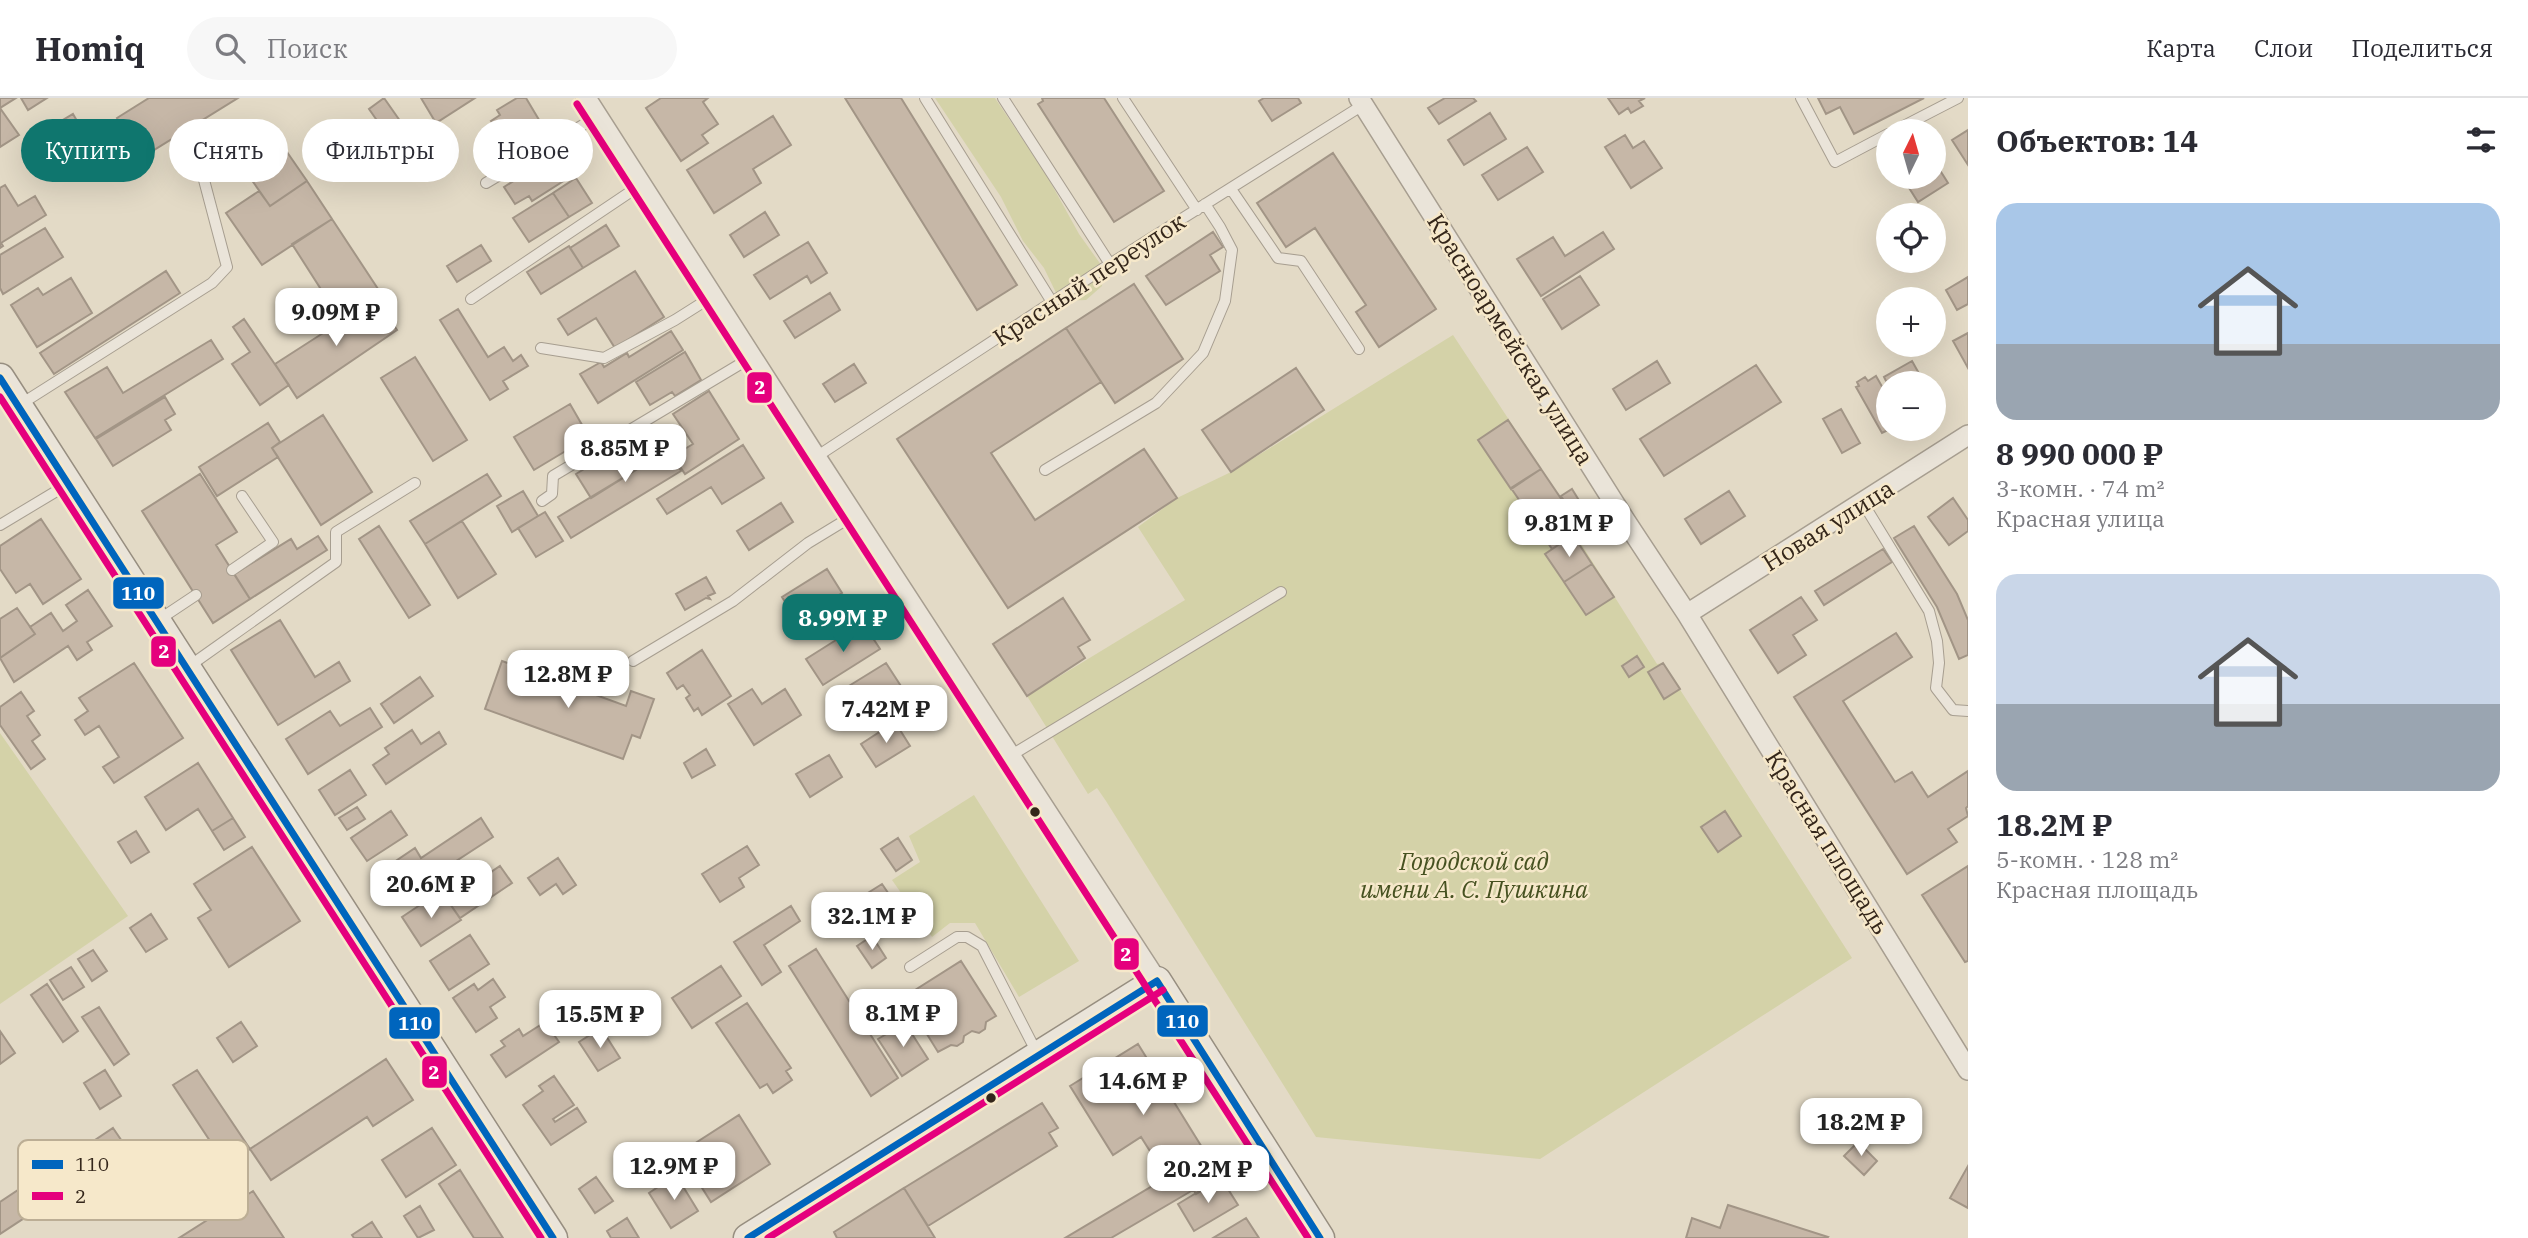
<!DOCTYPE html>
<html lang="ru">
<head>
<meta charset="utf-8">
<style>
	body { margin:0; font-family:"IBM Plex Serif",serif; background:#f7f7f7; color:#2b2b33; height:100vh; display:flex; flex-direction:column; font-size:26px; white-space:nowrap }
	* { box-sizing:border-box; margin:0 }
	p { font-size:23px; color:#7c7c81 }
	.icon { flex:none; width:38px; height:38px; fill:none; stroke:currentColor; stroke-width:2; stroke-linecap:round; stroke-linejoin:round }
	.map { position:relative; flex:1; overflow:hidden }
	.panel { display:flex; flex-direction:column; background:#fff; width:560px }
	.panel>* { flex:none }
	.hud { position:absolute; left:21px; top:21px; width:665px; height:63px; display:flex; gap:14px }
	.needle { width:46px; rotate:5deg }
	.buttons { position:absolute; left:1876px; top:21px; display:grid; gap:14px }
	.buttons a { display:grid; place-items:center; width:70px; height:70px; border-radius:50%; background:#fff; box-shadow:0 7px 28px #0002; font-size:35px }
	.price { position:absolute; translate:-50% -60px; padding:0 16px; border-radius:14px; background:#fff; color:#222; font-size:23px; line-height:46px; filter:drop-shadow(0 2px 4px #0008) }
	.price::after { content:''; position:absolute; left:50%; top:42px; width:21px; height:16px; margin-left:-10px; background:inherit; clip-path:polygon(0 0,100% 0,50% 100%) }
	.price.current { background:#0f766e; color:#fff }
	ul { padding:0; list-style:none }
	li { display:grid; align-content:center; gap:14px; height:371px; padding:0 28px }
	li span { display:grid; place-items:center; height:217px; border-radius:21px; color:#555 }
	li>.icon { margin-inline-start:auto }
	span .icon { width:126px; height:126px; fill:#fffc; stroke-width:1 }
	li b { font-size:30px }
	h2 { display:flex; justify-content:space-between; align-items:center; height:84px; padding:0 28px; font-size:30px }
	.pill { padding:0 24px; border-radius:32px; background:#fff; box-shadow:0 7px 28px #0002; font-size:24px; line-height:63px }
	.pill.current { background:#0f766e; color:#fff }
	header { display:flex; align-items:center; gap:42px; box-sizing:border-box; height:98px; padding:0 35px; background:#fff; border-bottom:2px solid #e1e1e2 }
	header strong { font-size:33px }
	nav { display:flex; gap:38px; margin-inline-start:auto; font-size:24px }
	.search { width:490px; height:63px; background:#f7f7f7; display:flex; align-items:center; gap:18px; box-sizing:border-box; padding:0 24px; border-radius:38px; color:#7c7c81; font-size:26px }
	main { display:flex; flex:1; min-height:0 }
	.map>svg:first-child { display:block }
	.green { fill:#d4d2a8 }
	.building { fill:#c6b7a7; stroke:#a29586; stroke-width:2 }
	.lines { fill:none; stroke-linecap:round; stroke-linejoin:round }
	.lane-casing { stroke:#a79e90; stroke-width:12 }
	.street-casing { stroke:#a79e90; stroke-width:22 }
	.secondary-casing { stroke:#978e80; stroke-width:31 }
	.lane { stroke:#eae4d9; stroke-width:10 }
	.street { stroke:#eae4d9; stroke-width:19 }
	.secondary { stroke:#eae4d9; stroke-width:28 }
	.bus-1-casing { stroke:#f6e8ca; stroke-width:12 }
	.bus-2-casing { stroke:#f6e8ca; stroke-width:12 }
	.bus-1 { stroke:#0065bd; stroke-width:7 }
	.bus-2 { stroke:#e5007d; stroke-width:7 }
	.bus-dot { fill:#34261a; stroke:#f6e8ca; stroke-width:2.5 }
	.labels { text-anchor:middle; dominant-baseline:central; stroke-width:5; stroke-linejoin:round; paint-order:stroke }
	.street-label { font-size:24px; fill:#34261a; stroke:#f6e8ca }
	.park-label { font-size:24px; font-style:italic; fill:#465120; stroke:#f6e8ca }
	.key { fill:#f6e8ca; stroke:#bcae95; stroke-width:2 }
	.key-label { font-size:19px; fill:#34261a }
	.line-badge { stroke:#f6e8ca; stroke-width:2.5 }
	.badge-label { font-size:19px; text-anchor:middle; font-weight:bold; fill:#fff }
</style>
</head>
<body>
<header>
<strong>Homiq</strong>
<div class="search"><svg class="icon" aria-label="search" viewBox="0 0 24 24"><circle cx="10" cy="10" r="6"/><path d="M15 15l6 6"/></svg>Поиск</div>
<nav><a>Карта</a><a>Слои</a><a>Поделиться</a></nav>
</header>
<main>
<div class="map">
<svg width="1968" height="1140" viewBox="0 0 1968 1140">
	<rect width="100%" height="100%" fill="#e3dac6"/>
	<path class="green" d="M935,0H995L1047,78L1079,136L1104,171L1102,188L1086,202L1060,203L1044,170L1023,143L1001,99Z
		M1453,237L1566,408L1561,414L1657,566L1663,565L1852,860L1540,1061L1316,1039L1106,703L1097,690L1088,696L1027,598L1185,502L1138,429L1177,400L1231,374Z
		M0,635L128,818L0,906Z
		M974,697L1079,863L1019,899L975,825H950L932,839L892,782L920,764L909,738Z"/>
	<path class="building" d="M0,0H16L0,10Z
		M21,0H47L28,12Z
		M149,0H238L141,60L117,20Z
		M384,0L405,30L390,41L369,11Z
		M421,0H475L436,25Z
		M517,0H526L548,37L501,66L484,39L497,31L491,23L500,17L497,12Z
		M661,0H708L703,4L718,26L702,37L708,45L681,63L646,10Z
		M845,0H901L1017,187L977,212Z
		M1042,0H1104L1164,93L1114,124L1038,6L1043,3Z
		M1264,0H1298L1301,5L1272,23L1259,3Z
		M1445,0H1473L1476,3L1439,26L1428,10Z
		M1608,0H1645L1639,3L1643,8L1631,15L1628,10L1619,16Z
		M1818,0H1924L1854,36L1840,9L1826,16Z
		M0,10L19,37L0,49Z
		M1490,15L1506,41L1464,67L1448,42Z
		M73,16L84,35L58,51L46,32Z
		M773,18L791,47L753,71L761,85L714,115L687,72Z
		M269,28L307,83L270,108L232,54Z
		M1968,32V67L1952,42Z
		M1625,37L1633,50L1644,43L1662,70L1631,90L1605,49Z
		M1527,49L1543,74L1498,102L1482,77Z
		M559,54L573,77L532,103L529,98L515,106L504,89Z
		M1333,55L1436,211L1379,249L1356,214L1366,207L1315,130L1286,149L1257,105Z
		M1936,66L1948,85L1918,104L1906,85L1916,79H1934V67Z
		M576,80L592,105L569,119L553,95Z
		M307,83L332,121L262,167L226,115L259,93L270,108Z
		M5,87L18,108L35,98L46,117L1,145L3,148L0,150V90Z
		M553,95L569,119L529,144L513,120Z
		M765,114L779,137L744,159L730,137Z
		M332,121L380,194L340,221L292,146Z
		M606,127L619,148L583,170L570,150Z
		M45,130L63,159L3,196L0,190V157Z
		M1213,134L1223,149L1210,157L1220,173L1166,207L1146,178Z
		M1603,134L1614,151L1541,198L1517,161L1553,139L1565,158Z
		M808,144L827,175L811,185L807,178L770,201L754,177Z
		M481,147L491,163L457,184L447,168Z
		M569,148L583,170L541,196L527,174Z
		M166,173L180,195L54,276L40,255Z
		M635,173L664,219L615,250L596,220L568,237L558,221Z
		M1580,178L1599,207L1562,231L1543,201Z
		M1968,179V206L1957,212L1946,192Z
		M71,180L92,215L37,249L11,207L38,190L43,197Z
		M1134,186L1183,261L1115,305L1066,230Z
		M830,195L840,212L795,240L784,223Z
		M376,201L397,232L297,300L275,266Z
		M458,211L488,259L504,249L513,263L521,257L528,268L503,283L508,291L490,302L440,222Z
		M244,221L289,287L260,307L232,266L250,254L233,229Z
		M1066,230L1101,284L991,355L1035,422L1144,351L1177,400L1008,510L897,341Z
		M671,233L683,252L598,305L580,276L601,264L604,269L627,255L629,259Z
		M1968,235V270L1953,243Z
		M211,242L223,261L95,340L65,294L107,269L123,295Z
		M685,254L701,282L675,298L672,294L650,307L636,284Z
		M415,259L467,342L433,363L381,280Z
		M1657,263L1670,285L1626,312L1613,291Z
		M1912,263L1921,279L1914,282L1916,285L1888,287L1884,279Z
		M854,266L866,285L835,304L823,286Z
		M1756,267L1781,304L1664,378L1640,341Z
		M1296,270L1324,312L1231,374L1202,332Z
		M1876,278L1888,299V331H1890L1882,335L1856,289L1859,288L1857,284L1865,279L1868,283Z
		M709,293L739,341L685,376L673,358L693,346L673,316Z
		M165,299L175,316L165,322L171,332L113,368L96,341Z
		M570,306L589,339L534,372L514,339Z
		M1841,311L1860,345L1842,355L1823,321Z
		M323,317L372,394L321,427L272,350Z
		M1508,322L1541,371L1511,391L1478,342Z
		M268,325L280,344L272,350L278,359L217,398L199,369Z
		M654,328L681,373L571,440L558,419L644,367L630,343Z
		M630,343L644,367L591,400L576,376Z
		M743,347L764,380L722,406L711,389L667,416L657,401Z
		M1541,371L1566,408L1537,428L1511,390Z
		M200,376L237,434L216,447L250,501L213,525L142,413Z
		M487,376L501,398L425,446L410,423Z
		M1572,391L1580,404L1569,411L1561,398Z
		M523,393L538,418L512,434L497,408Z
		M1729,393L1745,418L1701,446L1685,421Z
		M1953,400L1968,422V433L1949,447L1928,419Z
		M781,405L793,424L749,452L737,433Z
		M545,414L563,443L536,459L518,430Z
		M1557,414L1573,437L1552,451L1537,428Z
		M41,421L81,481L43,506L30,486L16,495L0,471V448Z
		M462,423L496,476L458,500L425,446Z
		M379,428L430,507L409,520L359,441Z
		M1914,428L1957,496L1968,522V557L1959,561L1937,509L1894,440Z
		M1573,437L1592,466L1564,484L1545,456Z
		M318,438L327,452L250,501L234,476L291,441L297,451Z
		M1883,451L1892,464L1824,507L1815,493Z
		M1592,466L1614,499L1586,517L1564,484Z
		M827,471L842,495L797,523L782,499Z
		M706,479L715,495L708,498L710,501L706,500L685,512L676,496Z
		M88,492L112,528L87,544L92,552L77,562L68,548L14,584L0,560L35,536L30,529L51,515L63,533L77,523L66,507Z
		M1801,499L1817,522L1793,537L1806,557L1778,575L1750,532Z
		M1063,500L1090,542L1078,549L1085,560L1027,598L993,546Z
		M17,510L35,536L0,560V521Z
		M280,522L315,579L339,564L350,583L278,627L231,552Z
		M863,525L880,551L823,587L806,561Z
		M1896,535L1912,559L1843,603L1895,684L1912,674L1928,699L1968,673V708L1966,710L1968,718L1948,731L1957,744L1907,776L1794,599Z
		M702,552L731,598L702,617L698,610L694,613L686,600L690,597L683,587L677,591L667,575Z
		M1637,558L1644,569L1629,579L1622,568Z
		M502,563L626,608L631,593L654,601L640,640L632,637L623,661L485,611Z
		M134,565L183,640L114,685L103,669L119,659L99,628L85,637L75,622L88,613L79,600Z
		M886,565L908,599L880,616L873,606L846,623L831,599Z
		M1663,565L1680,591L1664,601L1648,574Z
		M420,579L433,598L394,625L381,606Z
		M752,591L762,606L785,591L801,617L754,647L728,606Z
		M21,594L34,613L27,618L40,637L32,643L45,661L31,671L0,627V609Z
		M370,610L382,629L308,676L286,641L330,613L340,628Z
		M895,624L910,648L876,669L861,646Z
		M412,632L421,646L439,634L446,646L386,686L373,667L389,656L385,650Z
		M706,651L715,667L692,680L684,665Z
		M829,657L842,679L810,699L796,676Z
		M198,665L233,720L212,733L198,711L166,732L145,699Z
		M350,672L366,697L335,717L319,692Z
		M357,709L365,721L347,732L339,720Z
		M391,713L407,737L367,763L351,740Z
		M1725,713L1741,738L1718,754L1701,729Z
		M233,720L245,739L224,752L212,733Z
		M481,720L493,739L393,804L375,777L415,750L421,760Z
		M136,733L149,754L131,765L118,744Z
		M898,740L912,762L896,773L881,751Z
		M747,748L759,767L739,780L744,789L720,804L702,776Z
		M252,749L300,823L229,869L198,820L211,812L194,786Z
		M558,760L576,787L563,796L556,786L540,797L528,780Z
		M500,768L512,785L460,820L448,803Z
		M1968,768V863L1965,864L1922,797Z
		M882,786L897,808L878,821L863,798Z
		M435,797L442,807L448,803L461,822L421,848L402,819Z
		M791,808L800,823L764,847L781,874L762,887L734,844Z
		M151,816L167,841L146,854L130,830Z
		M470,837L489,866L449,892L430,863Z
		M872,838L886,860L872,870L857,848Z
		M816,851L898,980L871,998L789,868Z
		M93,852L107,873L92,883L78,861Z
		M961,863L996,918L986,924L985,931L979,935L972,933L964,938L963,944L957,948L951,947L938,954L904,899Z
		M721,868L741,898L692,930L672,900Z
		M71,869L84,889L63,902L50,882Z
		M493,881L505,899L490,909L497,920L476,934L453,900L474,886L478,892Z
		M47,886L78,933L63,944L31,897Z
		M747,905L791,970L786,973L792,982L773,995L767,986L760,990L716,925Z
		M99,909L129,956L114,967L82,919Z
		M241,924L257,948L233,964L217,940Z
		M545,924L559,944L506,979L491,957L505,948L501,943L519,931L523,938Z
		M905,925L928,961L902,978L878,941Z
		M601,930L620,960L598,973L579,944Z
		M0,933L15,955L0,966Z
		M1138,946L1221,1080L1196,1096L1181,1071L1167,1080L1141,1039L1113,1057L1070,988Z
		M386,961L413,1002L373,1028L367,1019L271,1082L250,1051Z
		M105,972L121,998L100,1011L84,985Z
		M197,972L250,1051L226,1067L173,987Z
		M554,978L574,1007L553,1021L555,1024L577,1010L586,1024L551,1047L523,1007L543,993L539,988Z
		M1042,1005L1058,1030L1049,1035L1057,1048L928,1128L904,1090Z
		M739,1017L770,1066L711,1104L680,1055Z
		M113,1030L128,1052L0,1136V1104L57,1066L52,1058L74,1044L80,1052Z
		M432,1030L456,1067L406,1099L382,1062Z
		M1858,1044L1877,1063L1864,1077L1844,1058Z
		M1968,1068V1110L1950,1100Z
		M1181,1071L1193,1092L1111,1140H1065Z
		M460,1072L503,1140H474L439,1086Z
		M676,1077L698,1113L671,1130L649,1095Z
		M596,1079L613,1103L595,1115L579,1091Z
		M1221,1080L1238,1107L1194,1133L1178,1106Z
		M904,1090L935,1140H837L834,1134Z
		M253,1093L284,1140H179Z
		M1728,1107L1828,1139L1827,1140H1686L1692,1120L1720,1130Z
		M420,1108L434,1132L418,1140L404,1118Z
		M627,1120L639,1140H611L607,1133Z
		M1246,1120L1259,1140H1213Z
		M372,1124L382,1140H354L352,1137Z"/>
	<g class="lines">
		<g class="lane-casing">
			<path id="lane" d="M925,0L1052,204
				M1003,0L1110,166
				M1123,0L1197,112
				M1801,0L1835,64L1888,36
				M1894,33L1958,0
				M486,85L598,18
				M1231,91L1278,160L1301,163L1359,251
				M471,201L642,86
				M541,250L604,260L675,222L713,198
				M21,306L212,185L227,169L204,82L186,50
				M816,359L1110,166L1363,7
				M1045,372L1156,305L1203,255L1225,203L1232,152L1220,129L1205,106
				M542,403L552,396L553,378L752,259
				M1863,405L1929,513L1937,543L1939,565L1936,590L1953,612L1968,613
				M0,427L65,388
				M232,472L273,444L242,398
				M157,523L196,497
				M633,563L733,503L808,445L854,417
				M188,569L336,464V434L415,385
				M1010,658L1281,494
				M910,869L957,839H967L982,848L1037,955"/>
		</g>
		<g class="street-casing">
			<path id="street" d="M586,0L816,359L1157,883
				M1359,0L1625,422L1687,516L1968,972
				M1687,516L1968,337"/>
		</g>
		<g class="secondary-casing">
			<path id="secondary" d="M0,280L553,1140
				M748,1140L1157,883L1320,1140"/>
		</g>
		<use href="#lane" class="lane"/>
		<use href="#street" class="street"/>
		<use href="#secondary" class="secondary"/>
		<g class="bus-1-casing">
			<path id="bus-1" d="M0,280L553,1140
				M1157,883L1320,1140
				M748,1140L1157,883"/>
		</g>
		<g class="bus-2-casing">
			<path id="bus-2" d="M577,6C820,384 1067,760 1308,1140
				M0,299L541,1140
				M768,1140L1163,892"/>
		</g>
		<use href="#bus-1" class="bus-1"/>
		<use href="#bus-2" class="bus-2"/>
	</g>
	<g class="bus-dot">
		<circle cx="1035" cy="714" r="6"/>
		<circle cx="991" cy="1000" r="6"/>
	</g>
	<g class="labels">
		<g class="street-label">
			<text transform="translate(1089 181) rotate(-33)">Красный переулок</text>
			<text transform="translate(1511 241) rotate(58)">Красноармейская улица</text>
			<text transform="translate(1828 427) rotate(-32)">Новая улица</text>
			<text transform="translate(1828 744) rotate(58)">Красная площадь</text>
		</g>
		<g class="park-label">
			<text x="1474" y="763">Городской сад<tspan x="1474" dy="28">имени А. С. Пушкина</tspan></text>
		</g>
	</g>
	<rect x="18" y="1042" width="230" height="80" rx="10" class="key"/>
	<rect x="32" y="1062" width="31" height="9" fill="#0065bd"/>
	<rect x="32" y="1094" width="31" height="8" fill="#e5007d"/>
	<g class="key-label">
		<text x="75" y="1073">110</text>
		<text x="75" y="1105">2</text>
	</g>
	<g class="line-badge">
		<rect x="746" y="273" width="27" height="33" rx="7" fill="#e5007d"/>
		<rect x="112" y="478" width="53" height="34" rx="7" fill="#0065bd"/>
		<rect x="150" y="537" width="27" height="33" rx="7" fill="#e5007d"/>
		<rect x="1113" y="839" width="27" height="34" rx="7" fill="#e5007d"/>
		<rect x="1156" y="906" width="53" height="34" rx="7" fill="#0065bd"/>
		<rect x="388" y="908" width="53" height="34" rx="7" fill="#0065bd"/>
		<rect x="421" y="957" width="27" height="34" rx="7" fill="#e5007d"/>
	</g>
	<g class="badge-label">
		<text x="760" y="296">2</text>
		<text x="138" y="502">110</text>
		<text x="164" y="560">2</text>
		<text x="1126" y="863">2</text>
		<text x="1182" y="930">110</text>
		<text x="415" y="932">110</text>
		<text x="434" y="981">2</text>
	</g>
</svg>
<div class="buttons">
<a><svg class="needle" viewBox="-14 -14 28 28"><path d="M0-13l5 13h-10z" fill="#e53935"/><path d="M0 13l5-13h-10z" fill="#7c7c81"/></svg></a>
<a><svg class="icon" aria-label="locate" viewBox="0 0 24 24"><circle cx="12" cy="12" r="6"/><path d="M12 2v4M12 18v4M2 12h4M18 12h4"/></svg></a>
<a>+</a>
<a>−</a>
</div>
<b class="price" style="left:336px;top:250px">9.09M ₽</b>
<b class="price" style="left:625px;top:386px">8.85M ₽</b>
<b class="price" style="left:1569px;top:461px">9.81M ₽</b>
<b class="price current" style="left:843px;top:556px">8.99M ₽</b>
<b class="price" style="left:568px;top:612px">12.8M ₽</b>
<b class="price" style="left:886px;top:647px">7.42M ₽</b>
<b class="price" style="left:431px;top:822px">20.6M ₽</b>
<b class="price" style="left:872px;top:854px">32.1M ₽</b>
<b class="price" style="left:903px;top:951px">8.1M ₽</b>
<b class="price" style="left:600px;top:952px">15.5M ₽</b>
<b class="price" style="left:1143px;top:1019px">14.6M ₽</b>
<b class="price" style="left:1861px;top:1060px">18.2M ₽</b>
<b class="price" style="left:674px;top:1104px">12.9M ₽</b>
<b class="price" style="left:1208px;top:1107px">20.2M ₽</b>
<div class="hud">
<a class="pill current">Купить</a>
<a class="pill">Снять</a>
<a class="pill">Фильтры</a>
<a class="pill">Новое</a>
</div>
</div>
<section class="panel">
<h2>Объектов: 14<svg class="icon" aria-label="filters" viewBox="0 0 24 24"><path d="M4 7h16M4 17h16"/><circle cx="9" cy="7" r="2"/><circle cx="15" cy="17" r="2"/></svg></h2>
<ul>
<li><span style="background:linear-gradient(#a9c7e8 65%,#9aa5b1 0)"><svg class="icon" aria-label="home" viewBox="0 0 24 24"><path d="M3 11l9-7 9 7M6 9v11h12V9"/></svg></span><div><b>8 990 000 ₽</b><p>3-комн. · 74 m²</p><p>Красная улица</p></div></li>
<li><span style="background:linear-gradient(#c9d6e8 60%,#9aa5b1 0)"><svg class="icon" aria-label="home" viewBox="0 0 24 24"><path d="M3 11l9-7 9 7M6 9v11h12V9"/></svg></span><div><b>18.2M ₽</b><p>5-комн. · 128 m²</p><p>Красная площадь</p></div></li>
</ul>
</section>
</main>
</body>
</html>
